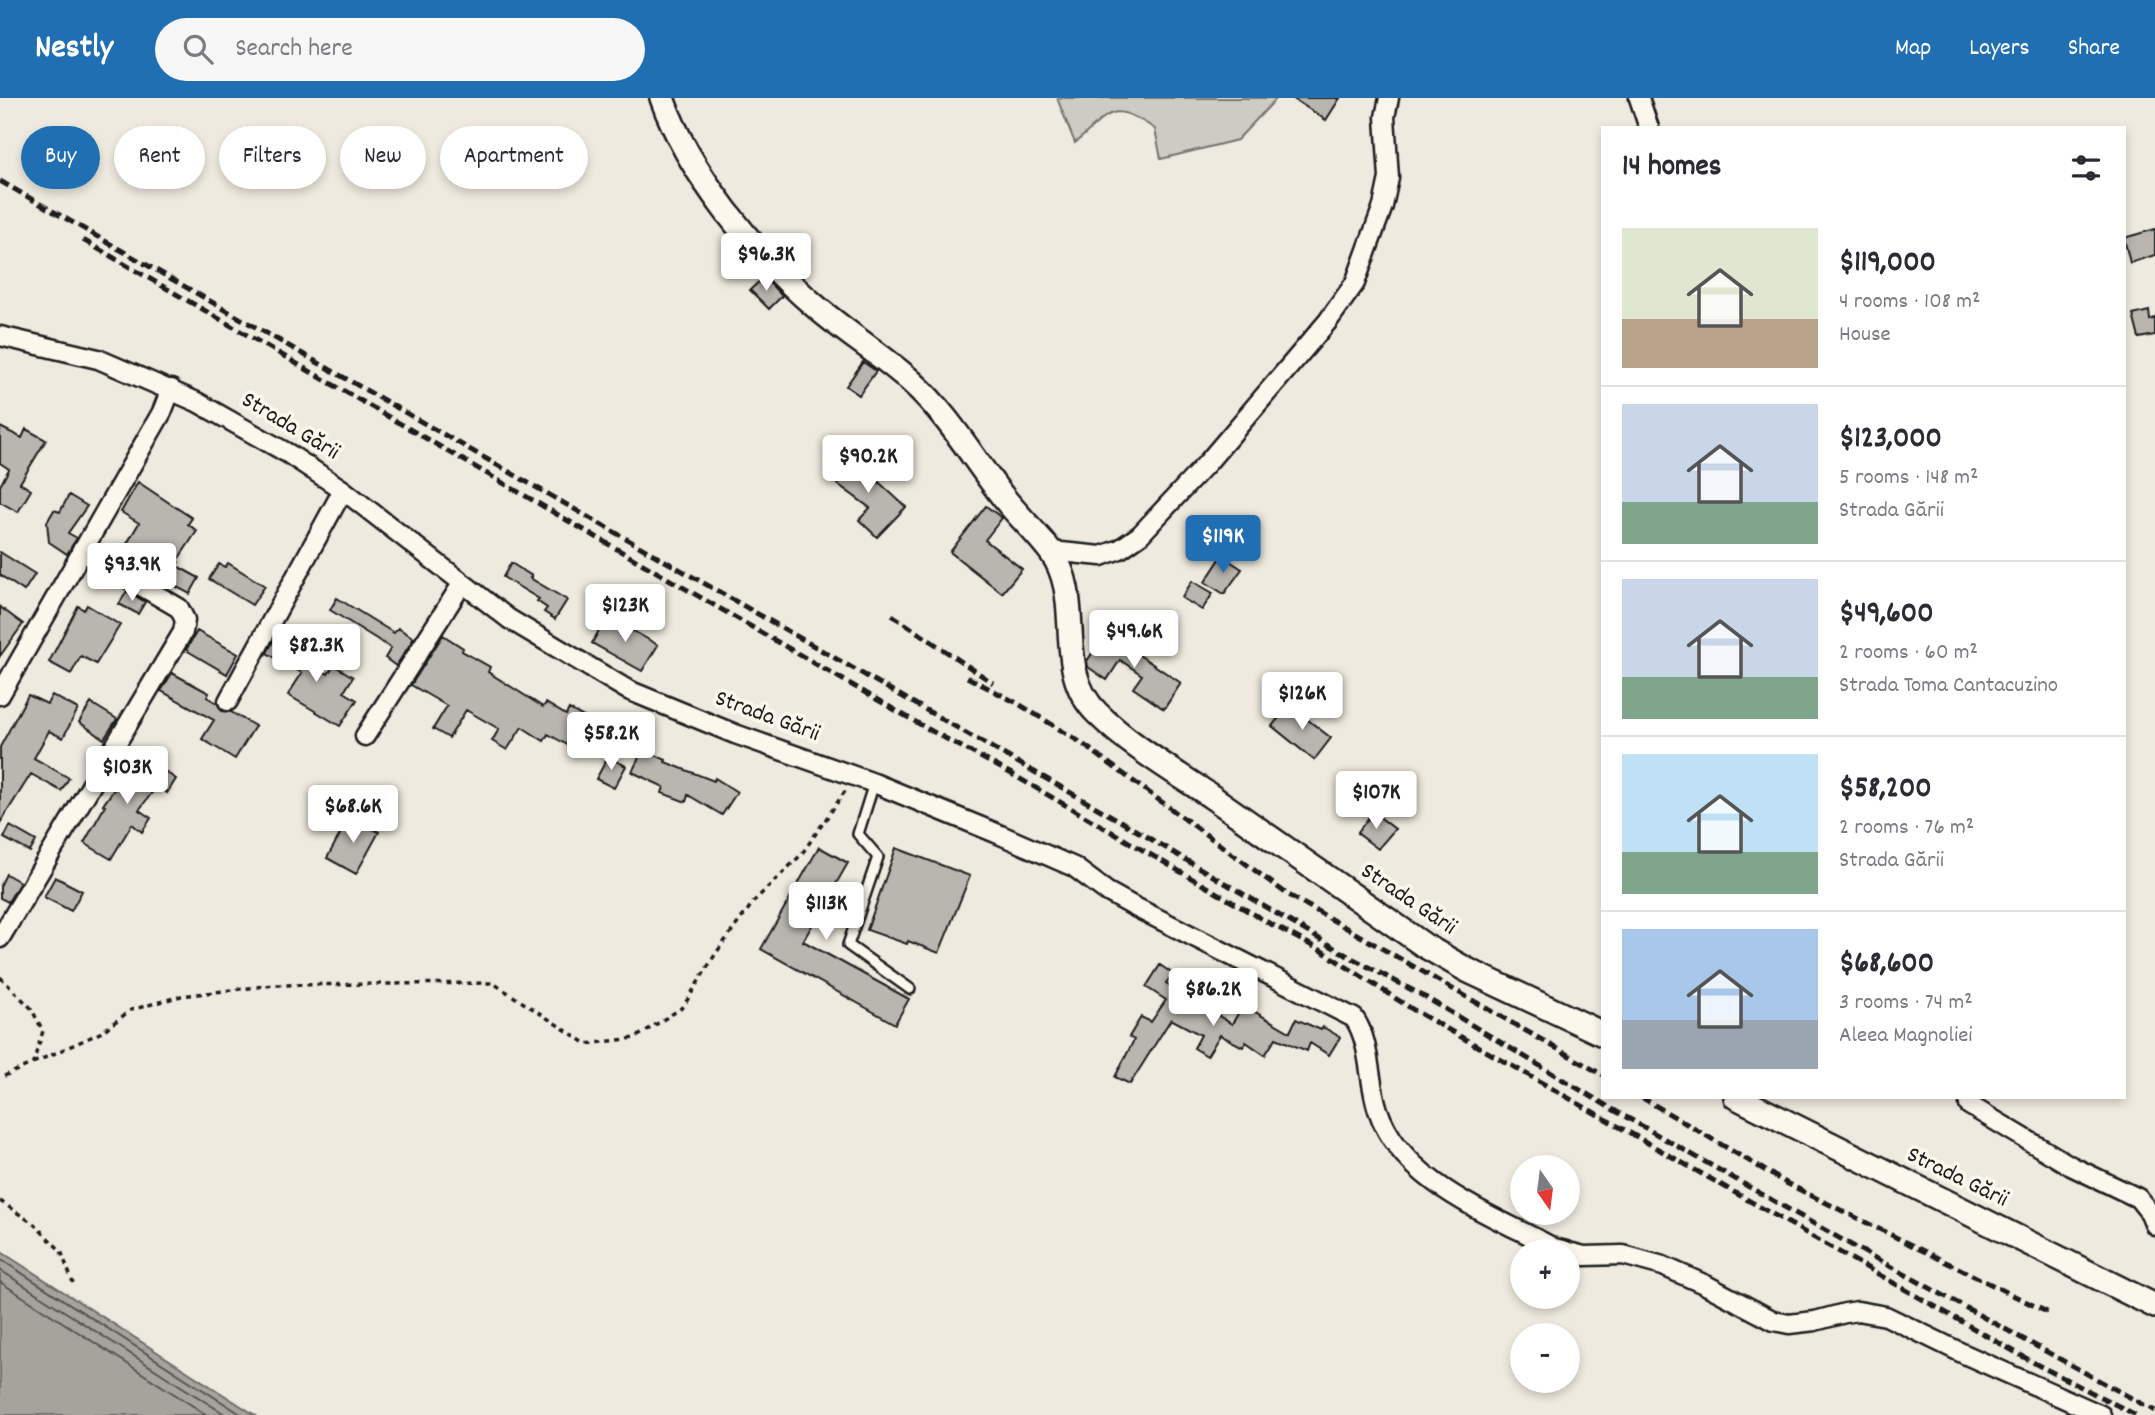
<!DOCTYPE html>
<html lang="en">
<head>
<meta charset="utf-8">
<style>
	body { margin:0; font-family:Dekko,sans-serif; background:#f7f7f7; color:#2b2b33; height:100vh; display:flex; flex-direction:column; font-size:26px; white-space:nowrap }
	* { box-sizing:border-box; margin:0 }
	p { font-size:23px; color:#7c7c81 }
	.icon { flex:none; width:38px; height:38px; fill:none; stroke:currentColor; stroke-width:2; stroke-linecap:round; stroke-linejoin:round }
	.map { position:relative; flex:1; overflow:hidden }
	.details { position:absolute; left:1601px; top:28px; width:525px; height:973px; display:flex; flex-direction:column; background:#fff; border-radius:0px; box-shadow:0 4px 10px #0003 }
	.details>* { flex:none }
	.guide { position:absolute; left:21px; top:28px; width:665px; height:63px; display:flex; gap:14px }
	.needle { width:46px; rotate:166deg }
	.controls { position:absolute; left:1510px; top:1057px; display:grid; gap:14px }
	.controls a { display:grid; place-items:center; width:70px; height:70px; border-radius:50%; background:#fff; box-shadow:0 4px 10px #0003; font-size:35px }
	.price { position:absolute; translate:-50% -60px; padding:0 16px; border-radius:7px; background:#fff; color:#222; font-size:23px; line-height:46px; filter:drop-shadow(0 2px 4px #0008) }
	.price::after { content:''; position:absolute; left:50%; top:42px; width:21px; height:16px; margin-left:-10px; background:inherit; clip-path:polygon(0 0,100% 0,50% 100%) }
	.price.active { background:#1f6fb2; color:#fff }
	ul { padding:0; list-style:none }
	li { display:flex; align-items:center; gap:21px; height:175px; padding:0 21px }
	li+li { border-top:2px solid #e1e1e2 }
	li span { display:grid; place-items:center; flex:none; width:196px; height:140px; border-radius:0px; color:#555 }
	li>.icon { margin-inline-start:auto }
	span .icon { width:84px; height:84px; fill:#fffc; stroke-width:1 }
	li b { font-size:30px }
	h2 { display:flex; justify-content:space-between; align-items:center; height:84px; padding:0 21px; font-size:30px }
	.tag { padding:0 24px; border-radius:32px; background:#fff; box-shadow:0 4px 10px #0003; font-size:24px; line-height:63px }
	.tag.active { background:#1f6fb2; color:#fff }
	header { display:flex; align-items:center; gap:42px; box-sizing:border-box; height:98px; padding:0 35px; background:#1f6fb2; color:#fff }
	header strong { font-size:33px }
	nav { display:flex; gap:38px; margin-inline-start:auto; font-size:24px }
	.search { width:490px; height:63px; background:#f7f7f7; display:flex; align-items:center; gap:18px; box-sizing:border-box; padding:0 24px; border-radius:38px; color:#7c7c81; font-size:26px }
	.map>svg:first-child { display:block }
	.green { fill:#ceccc2; stroke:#75746f; stroke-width:2 }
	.water { fill:#a6a39d; stroke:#6f6d69; stroke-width:2 }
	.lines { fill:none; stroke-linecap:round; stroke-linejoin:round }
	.shore { stroke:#535250; stroke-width:2 }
	.building { fill:#b9b6af; stroke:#1c1c1c; stroke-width:2 }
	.service-casing { stroke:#1c1c1c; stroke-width:14 }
	.minor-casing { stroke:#1c1c1c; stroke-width:23 }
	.tertiary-casing { stroke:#1c1c1c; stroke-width:28 }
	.path { stroke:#1c1c1c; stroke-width:3.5; stroke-dasharray:5 5; stroke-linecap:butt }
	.service { stroke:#fbf7ec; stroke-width:9 }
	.minor { stroke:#fbf7ec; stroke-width:18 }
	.tertiary { stroke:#fbf7ec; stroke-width:23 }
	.rail { stroke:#1c1c1c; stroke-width:5; stroke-dasharray:10 5; stroke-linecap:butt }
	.labels { text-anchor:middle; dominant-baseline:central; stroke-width:7; stroke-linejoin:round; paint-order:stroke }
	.street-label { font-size:24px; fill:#1c1c1c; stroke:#fbf7ec }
</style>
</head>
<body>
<header>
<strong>Nestly</strong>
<div class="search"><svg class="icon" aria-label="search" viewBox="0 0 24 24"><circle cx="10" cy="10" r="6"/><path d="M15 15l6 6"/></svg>Search here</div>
<nav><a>Map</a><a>Layers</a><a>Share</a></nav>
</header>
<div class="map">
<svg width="2155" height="1317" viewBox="0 0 2155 1317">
	<rect width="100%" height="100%" fill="#eeeadf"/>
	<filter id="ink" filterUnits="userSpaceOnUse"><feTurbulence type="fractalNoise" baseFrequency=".0143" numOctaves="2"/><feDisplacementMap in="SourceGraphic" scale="14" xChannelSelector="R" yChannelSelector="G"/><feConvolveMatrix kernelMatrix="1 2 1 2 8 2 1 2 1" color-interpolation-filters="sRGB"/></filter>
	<g filter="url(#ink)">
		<path class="green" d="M1057,0H1277L1237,42L1161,61L1155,31C1110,0 1110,16 1075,45Z"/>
		<path class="water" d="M0,1153L255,1317H0Z"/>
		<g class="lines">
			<path class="shore" d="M0,1161L242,1317
				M0,1172L226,1317
				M0,1184L207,1317"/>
		</g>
		<path class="building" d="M1292,0H1340L1326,22Z
			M2155,131V157L2130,165L2124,140Z
			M764,179L782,198L769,211L750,192Z
			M2149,213L2150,222L2155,220V237L2139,240L2133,217Z
			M863,264L876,273L859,297L846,288Z
			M0,329L22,340L26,331L46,342L20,385L31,392L18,414L0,404V388L9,371L0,365Z
			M845,357L869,375L906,409L877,439L859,422L870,410L828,379Z
			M138,384L192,420L188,426L197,433L177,463L179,464L177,468L199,480L190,496L156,478L154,482L118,461L139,425L121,414Z
			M69,397L87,408L68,435L77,440L67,456L49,444L47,424L54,412L60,414Z
			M986,408L1002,420L985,442L1022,471L1002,495L950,454Z
			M0,454L35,476L24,493L0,477Z
			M1222,458L1242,471L1224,496L1205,484Z
			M228,465L265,488L252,507L209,481L219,466L225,469Z
			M511,465L532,478L530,480L567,502L555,521L544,514L547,510L537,503L539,501L503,479Z
			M1192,483L1213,495L1202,512L1182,500Z
			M127,493L145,504L138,516L119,506Z
			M337,500L394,535L398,530L414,540L396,568L385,560L391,550L330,512Z
			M87,507L120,527L96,566L81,558L71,576L49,564L78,508L84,512Z
			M0,509L23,526L0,558Z
			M607,518L658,547L642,573L592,545Z
			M197,533L238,556L227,576L186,552Z
			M1106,535L1181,585L1164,611L1133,590L1142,577L1120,562L1107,582L1088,569L1087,563Z
			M277,536L297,548L293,555L328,576L334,567L353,579L344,594L357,602L340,628L288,597L302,575L267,555Z
			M443,537L463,550L462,553L490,569L488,574L543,609L546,605L566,617L569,611L587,621L571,649L548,636L544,643L522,629L507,652L492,643L499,631L466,612L449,640L433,631L447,608L411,587Z
			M172,575L209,595L207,599L217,605L222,613L231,614L255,628L235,661L202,641L214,622L161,593Z
			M28,597L47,606L52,597L78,611L63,640L49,633L34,660L69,680L61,693L31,676L0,725V649Z
			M91,605L117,621L104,641L79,624Z
			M1289,607L1331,640L1314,662L1272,628Z
			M643,651L666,662L665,664L714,683L715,680L737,694L722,717L688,697L686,704L662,695L664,689L632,674Z
			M139,656L176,681L167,695L157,688L139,712L151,720L142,734L132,726L111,761L84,745L105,708L103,707Z
			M608,659L626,668L614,690L596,681Z
			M1373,714L1395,731L1378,751L1357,735Z
			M350,718L379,734L356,776L327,760Z
			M10,728L36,743L30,754L4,740Z
			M819,749L848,765L803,843L909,901L895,926L761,851Z
			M896,750L970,778L939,855L908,843L907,846L867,832Z
			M6,776L20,784L8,804L0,800V788Z
			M55,779L82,793L71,813L44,799Z
			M1160,867L1173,876L1166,885L1232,926L1243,907L1290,934L1296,921L1321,932L1323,929L1340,939L1329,957L1310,945L1307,953L1276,940L1265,957L1246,944L1243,949L1220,937L1207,958L1194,950L1201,937L1171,921L1130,986L1115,979L1134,942L1129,939L1141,919L1151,924L1166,902L1146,889Z"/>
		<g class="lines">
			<g class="service-casing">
				<path id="service" d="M874,685L858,736L878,759L848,847L910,891"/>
			</g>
			<g class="minor-casing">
				<path id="minor" d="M1639,0L1649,30
					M0,238L98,261L197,304L289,356L343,392L509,521L628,592L735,636L874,685L996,735L1074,769L1106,793L1133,808L1354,920C1371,944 1368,983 1378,1012C1402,1085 1491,1116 1554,1150L1566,1153
					M1051,453L1101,458L1120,451L1140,437L1208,364L1328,223L1355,185L1383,108L1389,80L1385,19L1389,0
					M0,597L162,314L171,291
					M228,603L343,392
					M365,638L462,486
					M0,840L183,534L185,522L179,510L81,453
					M1969,1007L2071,1068L2138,1100L2150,1115L2155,1127
					M1568,1154L1584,1158L1623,1157L1663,1168L1706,1187L1774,1223L1789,1226L1815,1223L1845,1215L1858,1213L1886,1218L1964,1256L2101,1317"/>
			</g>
			<g class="tertiary-casing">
				<path id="tertiary" d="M662,0C688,74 755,157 815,208C846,235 882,257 913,285C949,318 974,362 1004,400C1019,419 1037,435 1051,454C1086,502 1052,571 1097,615C1130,648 1174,673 1212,699C1283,749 1354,798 1425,848L1467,872L1603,936
					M1736,999L2155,1208"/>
			</g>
			<path class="path" d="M0,879L31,910L43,933L33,965L0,980
				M33,965L100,935L131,912L181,898L274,887L493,885L587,946L635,940L683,909L716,855L755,802L801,757L846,692
				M0,1103L34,1126L61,1153L73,1185"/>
			<use href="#service" class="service"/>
			<use href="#minor" class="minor"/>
			<use href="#tertiary" class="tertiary"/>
			<path class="rail" d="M0,83L1122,724L1348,858L1425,899L1612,1011L1853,1148L2155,1313
				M83,142L928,631L1010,675L1267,824L1322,853L1412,911L2038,1267L2136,1317
				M892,517L993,585
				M967,579L1017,605L1080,644L1287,796L1603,977
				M1641,999L1788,1086L2049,1215"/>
		</g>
	</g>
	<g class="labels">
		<g class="street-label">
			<text transform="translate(290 329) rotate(31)">Strada Gării</text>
			<text transform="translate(767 619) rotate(20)">Strada Gării</text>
			<text transform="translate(1408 802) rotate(34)">Strada Gării</text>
			<text transform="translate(1957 1080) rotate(26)">Strada Gării</text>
		</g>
	</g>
</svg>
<div class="controls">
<a><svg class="needle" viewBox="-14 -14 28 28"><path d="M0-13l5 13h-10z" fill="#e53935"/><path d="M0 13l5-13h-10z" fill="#7c7c81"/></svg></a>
<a>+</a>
<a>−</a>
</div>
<b class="price" style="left:766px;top:195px">$96.3K</b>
<b class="price" style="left:868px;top:397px">$90.2K</b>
<b class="price active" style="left:1223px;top:477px">$119K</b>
<b class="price" style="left:132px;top:505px">$93.9K</b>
<b class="price" style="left:625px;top:546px">$123K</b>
<b class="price" style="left:1134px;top:572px">$49.6K</b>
<b class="price" style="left:316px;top:586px">$82.3K</b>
<b class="price" style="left:1302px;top:634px">$126K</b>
<b class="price" style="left:611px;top:674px">$58.2K</b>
<b class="price" style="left:127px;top:708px">$103K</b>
<b class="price" style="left:1376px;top:733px">$107K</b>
<b class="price" style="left:353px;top:747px">$68.6K</b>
<b class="price" style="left:826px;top:844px">$113K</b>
<b class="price" style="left:1213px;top:930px">$86.2K</b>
<div class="guide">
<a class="tag active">Buy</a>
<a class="tag">Rent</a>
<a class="tag">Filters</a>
<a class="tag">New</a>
<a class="tag">Apartment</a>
</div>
<section class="details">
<h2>14 homes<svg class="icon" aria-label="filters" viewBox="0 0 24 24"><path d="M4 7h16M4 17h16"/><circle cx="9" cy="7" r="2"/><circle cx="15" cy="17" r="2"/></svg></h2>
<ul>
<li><span style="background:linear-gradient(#dfe7d0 65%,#b9a48a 0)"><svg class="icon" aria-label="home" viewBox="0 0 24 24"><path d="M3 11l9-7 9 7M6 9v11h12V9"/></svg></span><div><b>$119,000</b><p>4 rooms · 108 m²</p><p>House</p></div></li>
<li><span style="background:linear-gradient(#c9d6e8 70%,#7fa58c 0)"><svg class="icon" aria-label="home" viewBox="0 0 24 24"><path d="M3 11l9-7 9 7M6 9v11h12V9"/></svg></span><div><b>$123,000</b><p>5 rooms · 148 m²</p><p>Strada Gării</p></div></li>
<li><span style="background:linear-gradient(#c9d6e8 70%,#7fa58c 0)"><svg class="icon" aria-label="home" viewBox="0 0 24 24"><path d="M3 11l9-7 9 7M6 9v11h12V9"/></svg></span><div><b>$49,600</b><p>2 rooms · 60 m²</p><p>Strada Toma Cantacuzino</p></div></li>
<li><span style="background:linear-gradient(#bfe0f5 70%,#7fa58c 0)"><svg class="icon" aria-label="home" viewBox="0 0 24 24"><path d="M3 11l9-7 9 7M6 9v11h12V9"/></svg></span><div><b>$58,200</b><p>2 rooms · 76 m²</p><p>Strada Gării</p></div></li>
<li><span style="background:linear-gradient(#a9c7e8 65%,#9aa5b1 0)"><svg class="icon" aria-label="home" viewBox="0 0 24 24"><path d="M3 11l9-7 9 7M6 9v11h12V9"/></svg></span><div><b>$68,600</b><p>3 rooms · 74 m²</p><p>Aleea Magnoliei</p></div></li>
</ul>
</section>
</div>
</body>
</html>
